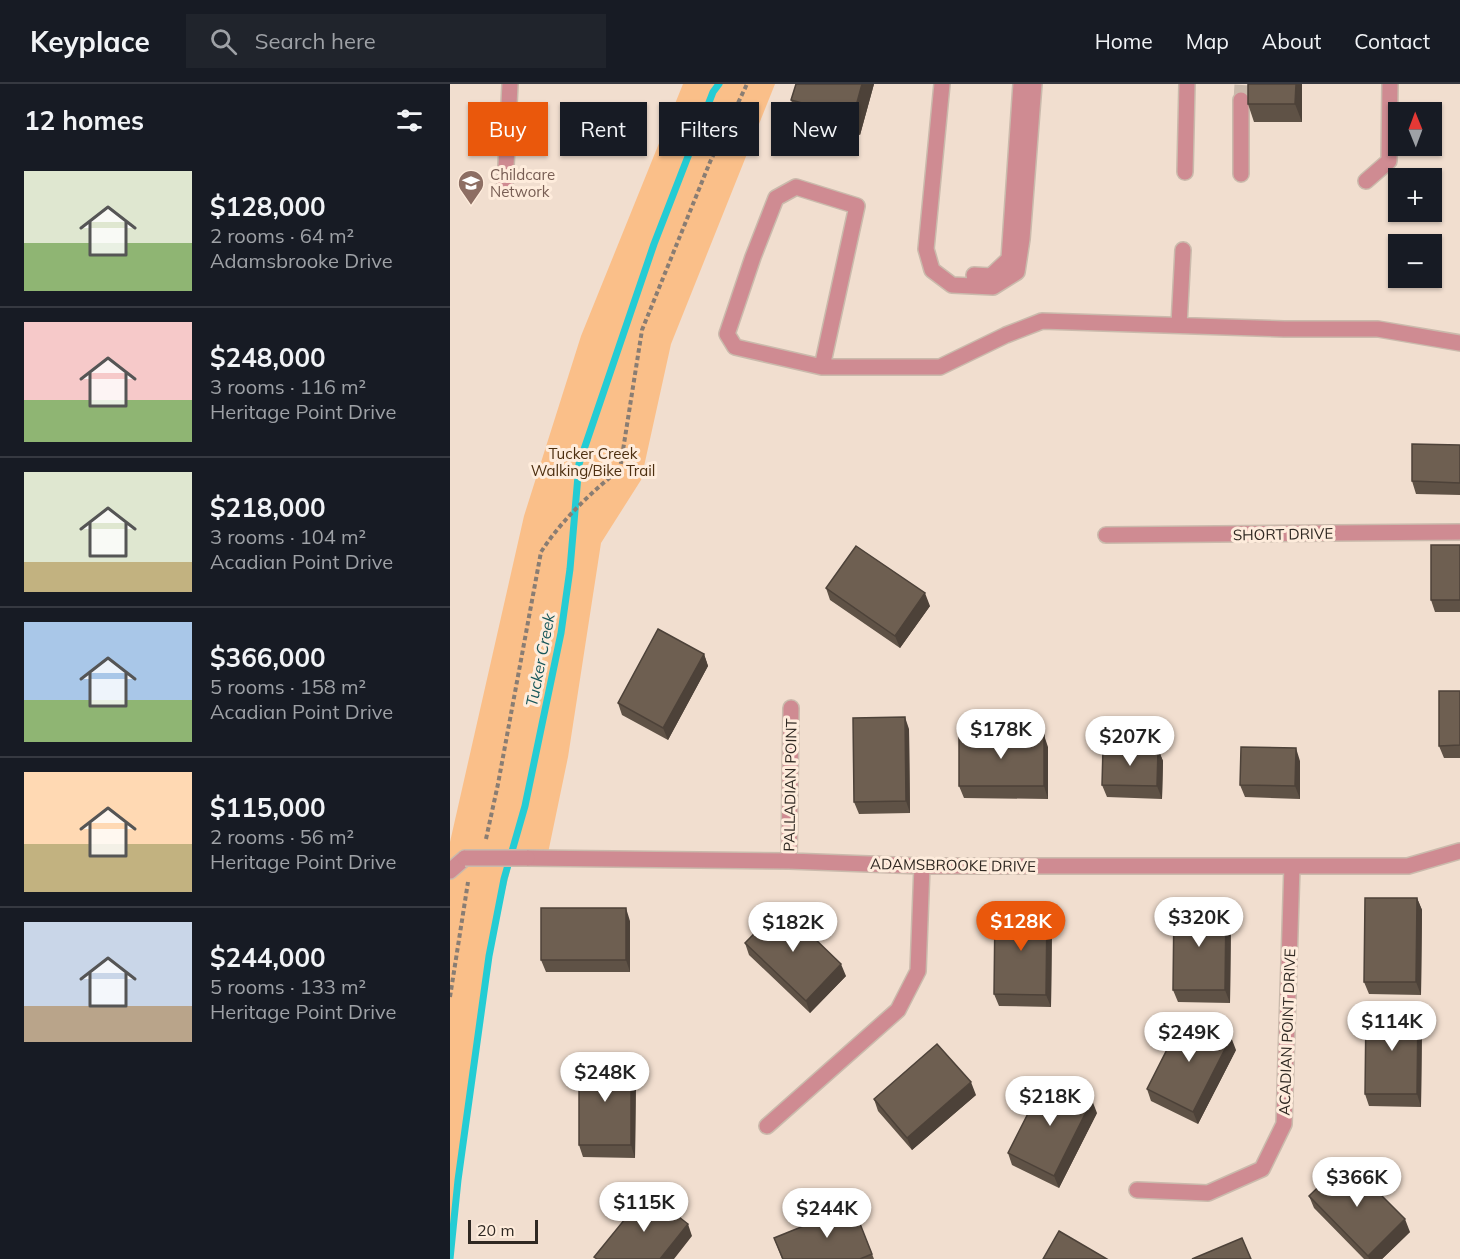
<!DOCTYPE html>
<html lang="en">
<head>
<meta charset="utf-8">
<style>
	body { margin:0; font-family:Mulish,sans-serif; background:#20242c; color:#f1f3f6; height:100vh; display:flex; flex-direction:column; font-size:22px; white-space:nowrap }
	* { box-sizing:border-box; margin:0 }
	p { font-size:20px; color:#9ea1a6 }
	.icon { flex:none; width:33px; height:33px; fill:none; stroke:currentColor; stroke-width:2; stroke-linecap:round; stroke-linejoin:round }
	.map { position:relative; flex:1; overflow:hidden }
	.drawer { display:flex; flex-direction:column; background:#171b24; width:450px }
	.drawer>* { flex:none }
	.banner { position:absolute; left:18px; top:18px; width:570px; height:54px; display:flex; gap:12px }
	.needle { width:39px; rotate:359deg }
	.controls { position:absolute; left:938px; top:18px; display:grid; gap:12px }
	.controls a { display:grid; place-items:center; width:54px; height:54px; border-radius:0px; background:#171b24; box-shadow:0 2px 4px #0004; font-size:30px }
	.scale { position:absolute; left:18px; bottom:15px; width:70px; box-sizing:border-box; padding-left:6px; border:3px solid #2f2822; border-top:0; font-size:16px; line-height:21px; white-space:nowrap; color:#2f2822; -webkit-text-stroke:4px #feecdc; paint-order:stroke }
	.price { position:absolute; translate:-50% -51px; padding:0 14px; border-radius:21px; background:#fff; color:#222; font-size:20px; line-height:39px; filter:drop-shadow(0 2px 3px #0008) }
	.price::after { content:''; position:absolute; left:50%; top:36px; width:18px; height:14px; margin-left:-9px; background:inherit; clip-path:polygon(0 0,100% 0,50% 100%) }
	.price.current { background:#ea580c; color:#fff }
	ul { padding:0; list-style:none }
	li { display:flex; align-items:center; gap:18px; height:150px; padding:0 24px }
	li+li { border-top:2px solid #363941 }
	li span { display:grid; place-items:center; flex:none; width:168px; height:120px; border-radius:0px; color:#555 }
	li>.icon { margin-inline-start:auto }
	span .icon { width:72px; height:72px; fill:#fffc; stroke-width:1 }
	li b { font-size:26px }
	h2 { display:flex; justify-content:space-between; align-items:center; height:72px; padding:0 24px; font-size:26px }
	.pill { padding:0 21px; border-radius:0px; background:#171b24; box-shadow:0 2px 4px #0004; font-size:21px; line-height:54px }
	.pill.current { background:#ea580c; color:#fff }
	header { display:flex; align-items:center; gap:36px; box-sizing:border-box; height:84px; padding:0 30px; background:#171b24; border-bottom:2px solid #363941 }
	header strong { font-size:28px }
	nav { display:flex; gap:33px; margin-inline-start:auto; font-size:21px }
	.search { width:420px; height:54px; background:#20242c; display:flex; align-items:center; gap:15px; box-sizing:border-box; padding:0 21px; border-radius:0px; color:#9ea1a6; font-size:22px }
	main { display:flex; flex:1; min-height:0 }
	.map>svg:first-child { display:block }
	.green { fill:#fabf89 }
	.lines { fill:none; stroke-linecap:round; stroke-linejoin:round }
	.stream { stroke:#24ccd4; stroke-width:7 }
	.minor-tunnel { stroke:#cabaac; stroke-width:15; stroke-dasharray:15 8; stroke-linecap:butt }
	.minor-casing { stroke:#cabaac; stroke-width:18 }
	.path { stroke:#897d73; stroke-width:4; stroke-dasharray:4.5 3; stroke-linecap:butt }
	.minor { stroke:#cf8b92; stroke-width:15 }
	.minor-bridge-casing { stroke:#cabaac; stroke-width:18; stroke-linecap:butt }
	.minor-bridge { stroke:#cf8b92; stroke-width:15 }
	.wall { fill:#5f5246 }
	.shaded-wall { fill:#4d4239 }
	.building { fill:#6e5f51; stroke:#4d4239; stroke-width:1.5 }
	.labels { text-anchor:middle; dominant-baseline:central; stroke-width:6; stroke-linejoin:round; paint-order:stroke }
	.education-label { font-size:15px; fill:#785e54; stroke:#feecdc; text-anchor:start }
	.park-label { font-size:15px; fill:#4d2f10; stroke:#feecdc }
	.street-label { font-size:15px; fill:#2f2822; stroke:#feecdc }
	.water-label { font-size:16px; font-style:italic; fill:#17575a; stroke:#feecdc }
</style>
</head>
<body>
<header>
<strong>Keyplace</strong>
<div class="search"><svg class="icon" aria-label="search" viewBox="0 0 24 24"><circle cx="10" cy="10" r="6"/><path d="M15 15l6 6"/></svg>Search here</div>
<nav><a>Home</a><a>Map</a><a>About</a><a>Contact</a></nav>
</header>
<main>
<section class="drawer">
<h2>12 homes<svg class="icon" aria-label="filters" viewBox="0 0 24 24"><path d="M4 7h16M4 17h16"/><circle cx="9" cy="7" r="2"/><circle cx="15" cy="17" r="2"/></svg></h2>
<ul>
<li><span style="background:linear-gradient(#dfe7d0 60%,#8fb573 0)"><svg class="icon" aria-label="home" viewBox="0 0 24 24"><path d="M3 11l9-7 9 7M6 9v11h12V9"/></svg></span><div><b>$128,000</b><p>2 rooms · 64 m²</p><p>Adamsbrooke Drive</p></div></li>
<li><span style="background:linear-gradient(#f6c9c9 65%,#8fb573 0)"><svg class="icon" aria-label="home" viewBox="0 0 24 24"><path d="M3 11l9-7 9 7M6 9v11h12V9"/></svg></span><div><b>$248,000</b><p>3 rooms · 116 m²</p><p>Heritage Point Drive</p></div></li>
<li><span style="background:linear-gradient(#dfe7d0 75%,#c2b280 0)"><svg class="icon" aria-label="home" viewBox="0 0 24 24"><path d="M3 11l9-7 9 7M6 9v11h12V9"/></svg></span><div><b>$218,000</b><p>3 rooms · 104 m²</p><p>Acadian Point Drive</p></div></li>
<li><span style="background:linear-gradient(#a9c7e8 65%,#8fb573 0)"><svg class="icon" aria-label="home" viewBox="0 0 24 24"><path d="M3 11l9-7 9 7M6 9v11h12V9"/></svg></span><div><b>$366,000</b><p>5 rooms · 158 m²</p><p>Acadian Point Drive</p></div></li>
<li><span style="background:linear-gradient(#ffd9b3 60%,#c2b280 0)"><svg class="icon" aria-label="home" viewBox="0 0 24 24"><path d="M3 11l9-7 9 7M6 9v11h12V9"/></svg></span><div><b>$115,000</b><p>2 rooms · 56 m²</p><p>Heritage Point Drive</p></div></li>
<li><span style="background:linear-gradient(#c9d6e8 70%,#b9a48a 0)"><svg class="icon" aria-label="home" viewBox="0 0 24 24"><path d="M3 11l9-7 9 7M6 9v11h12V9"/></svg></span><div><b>$244,000</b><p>5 rooms · 133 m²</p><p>Heritage Point Drive</p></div></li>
</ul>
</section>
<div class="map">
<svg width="1010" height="1175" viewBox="0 0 1010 1175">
	<rect width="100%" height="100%" fill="#f1decf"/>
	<path class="green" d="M233,0H325L221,260L191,396L151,459L118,673L97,774H63L39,872L8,1096L0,1175V758L74,432L131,252Z"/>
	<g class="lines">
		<path class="stream" d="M0,1175L8,1096L39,872L54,795L75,722L111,549L120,485L129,380L204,160L263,8L269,0"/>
		<path class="minor-tunnel" d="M791,16L792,0"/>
		<g class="minor-casing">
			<path id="minor" d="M492,0L476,165L482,186L502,201L543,203L567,188L572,155L584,0
				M735,88L737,0
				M791,90V16
				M916,97L939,77L940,0
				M55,102L60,0
				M524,191L541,192L559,175L571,0
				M729,241L733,166
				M372,283L407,122L346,103L326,114L303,173L277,250L285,263L372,283H490L556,251L592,237L834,245H928L1010,259
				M656,451L1010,448
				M77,774L339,777L472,782H958L1010,767
				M339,777L341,624
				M0,787L15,774
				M317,1042L448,926L468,887L472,782
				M687,1106L758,1109L812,1085L834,1040L842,782"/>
		</g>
		<path class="path" d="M36,755L48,700L91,468C113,434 141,409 170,385L192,246L260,78L297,0
			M0,913L18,798"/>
		<use href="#minor" class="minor"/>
		<g class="minor-bridge-casing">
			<path id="minor-bridge" d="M15,774H77"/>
		</g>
		<use href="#minor-bridge" class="minor-bridge"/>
	</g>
	<path class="wall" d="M346,0H424L410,51L348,35L341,16Z
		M852,0V38H804L798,20Z
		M1010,361V411L966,410L962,397Z
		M1010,461V528H985L981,516Z
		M376,504L480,522L450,564L380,516Z
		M254,570L258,582L218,656L172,631L168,619Z
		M1010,607V674H994L989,662Z
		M459,645L460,729L409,730L404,718Z
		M598,663V715L514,714L509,702Z
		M708,665L713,677L712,715L657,713L652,701Z
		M850,677V715L795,713L790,701Z
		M967,814L972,826L971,911L919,910L914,898Z
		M781,834L780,919L728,918L723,906Z
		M180,837V888H96L91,876Z
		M602,839L601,923L549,922L544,910Z
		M295,859L396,892L360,929L299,871Z
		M968,926L972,939L971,1023L919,1022L915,1010Z
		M786,966L748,1040L701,1017L697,1005Z
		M186,989L185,1074L133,1073L129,1061Z
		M526,1011L462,1066L428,1027L424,1015Z
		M647,1029L609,1104L562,1081L558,1069Z
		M859,1112L960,1148L932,1175H914L864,1124Z
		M403,1122L424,1175H332L324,1154Z"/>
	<path class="shaded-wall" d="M412,0H424L410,51L403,33Z
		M846,0H852V38L845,20Z
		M475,509L480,522L450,564L445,552Z
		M254,570L258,582L218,656L213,644Z
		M455,633L459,645L460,729L456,717Z
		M594,651L598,663V715L594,702Z
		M846,664L850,677V715L845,702Z
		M708,665L713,677L712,715L707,702Z
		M967,814L972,826L971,911L966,898Z
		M776,822L781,834L780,919L775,906Z
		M176,824L180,837V888L176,876Z
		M597,826L602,839L601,923L596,911Z
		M391,880L396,892L360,929L356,917Z
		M968,926L972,939L971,1023L967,1010Z
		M781,953L786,966L748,1040L743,1028Z
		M181,977L186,989L185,1074L181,1061Z
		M521,998L526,1011L462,1066L457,1054Z
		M642,1016L647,1029L609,1104L604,1092Z
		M955,1135L960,1148L932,1175H919L918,1172Z
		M238,1140L242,1152L224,1175H210Z"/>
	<path class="building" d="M346,0H412L403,33L341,16Z
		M798,0H846L845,20H798Z
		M962,360L1010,361V399L962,397Z
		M981,461H1010V516H981Z
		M406,462L475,509L445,552L376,504Z
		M208,545L254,570L213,644L168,619Z
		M989,607H1010V661L989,662Z
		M455,633L456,717L404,718L403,634Z
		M509,650L594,651V702H509Z
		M653,663L708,665L707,702L652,701Z
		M791,663L846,664L845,702L790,701Z
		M915,814H967L966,898H914Z
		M724,821L776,822L775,906H723Z
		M331,822L391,880L356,917L295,859Z
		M91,824H176V876H91Z
		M545,826H597L596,911L544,910Z
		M916,926H968L967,1010H915Z
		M735,930L781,953L743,1028L697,1005Z
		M487,960L521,998L457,1054L424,1015Z
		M129,977H181V1061H129Z
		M596,994L642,1016L604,1092L558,1069Z
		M896,1076L955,1135L918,1172L859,1112Z
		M197,1108L238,1140L210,1175H147L144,1173Z
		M403,1122L422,1170L410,1175H333L324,1154Z
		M609,1147L657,1175H593Z
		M792,1154L801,1175H742Z"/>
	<defs>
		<g id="school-pin" transform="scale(1.35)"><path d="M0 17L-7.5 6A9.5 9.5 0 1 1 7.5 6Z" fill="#8d6e63" stroke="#feecdc"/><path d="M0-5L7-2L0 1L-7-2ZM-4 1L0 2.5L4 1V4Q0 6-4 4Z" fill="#fff"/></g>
	</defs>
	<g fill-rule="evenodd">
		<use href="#school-pin" x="21" y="99"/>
	</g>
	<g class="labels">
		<g class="education-label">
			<text x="40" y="90">Childcare<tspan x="40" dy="17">Network</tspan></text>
		</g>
		<g class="park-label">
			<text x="143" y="369">Tucker Creek<tspan x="143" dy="17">Walking/Bike Trail</tspan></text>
		</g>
		<g class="street-label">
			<text transform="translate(833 450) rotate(-1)">SHORT DRIVE</text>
			<text transform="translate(340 701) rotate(-89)">PALLADIAN POINT</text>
			<text transform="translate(503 781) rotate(1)">ADAMSBROOKE DRIVE</text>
			<text transform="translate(837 948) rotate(-88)">ACADIAN POINT DRIVE</text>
		</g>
		<g class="water-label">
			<text transform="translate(90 576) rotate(-79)">Tucker Creek</text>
		</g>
	</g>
</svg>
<div class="controls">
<a><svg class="needle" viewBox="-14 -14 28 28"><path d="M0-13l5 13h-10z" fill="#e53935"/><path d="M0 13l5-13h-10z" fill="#9ea1a6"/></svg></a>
<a>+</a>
<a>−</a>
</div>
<div class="scale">20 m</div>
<b class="price" style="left:551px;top:676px">$178K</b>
<b class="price" style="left:680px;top:683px">$207K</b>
<b class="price" style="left:749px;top:864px">$320K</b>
<b class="price current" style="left:571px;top:868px">$128K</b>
<b class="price" style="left:343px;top:869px">$182K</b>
<b class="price" style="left:942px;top:968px">$114K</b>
<b class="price" style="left:739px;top:979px">$249K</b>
<b class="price" style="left:155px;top:1019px">$248K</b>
<b class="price" style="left:600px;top:1043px">$218K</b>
<b class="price" style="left:907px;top:1124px">$366K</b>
<b class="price" style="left:194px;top:1149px">$115K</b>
<b class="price" style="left:377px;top:1155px">$244K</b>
<div class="banner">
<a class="pill current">Buy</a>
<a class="pill">Rent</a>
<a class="pill">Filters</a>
<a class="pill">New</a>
</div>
</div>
</main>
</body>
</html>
